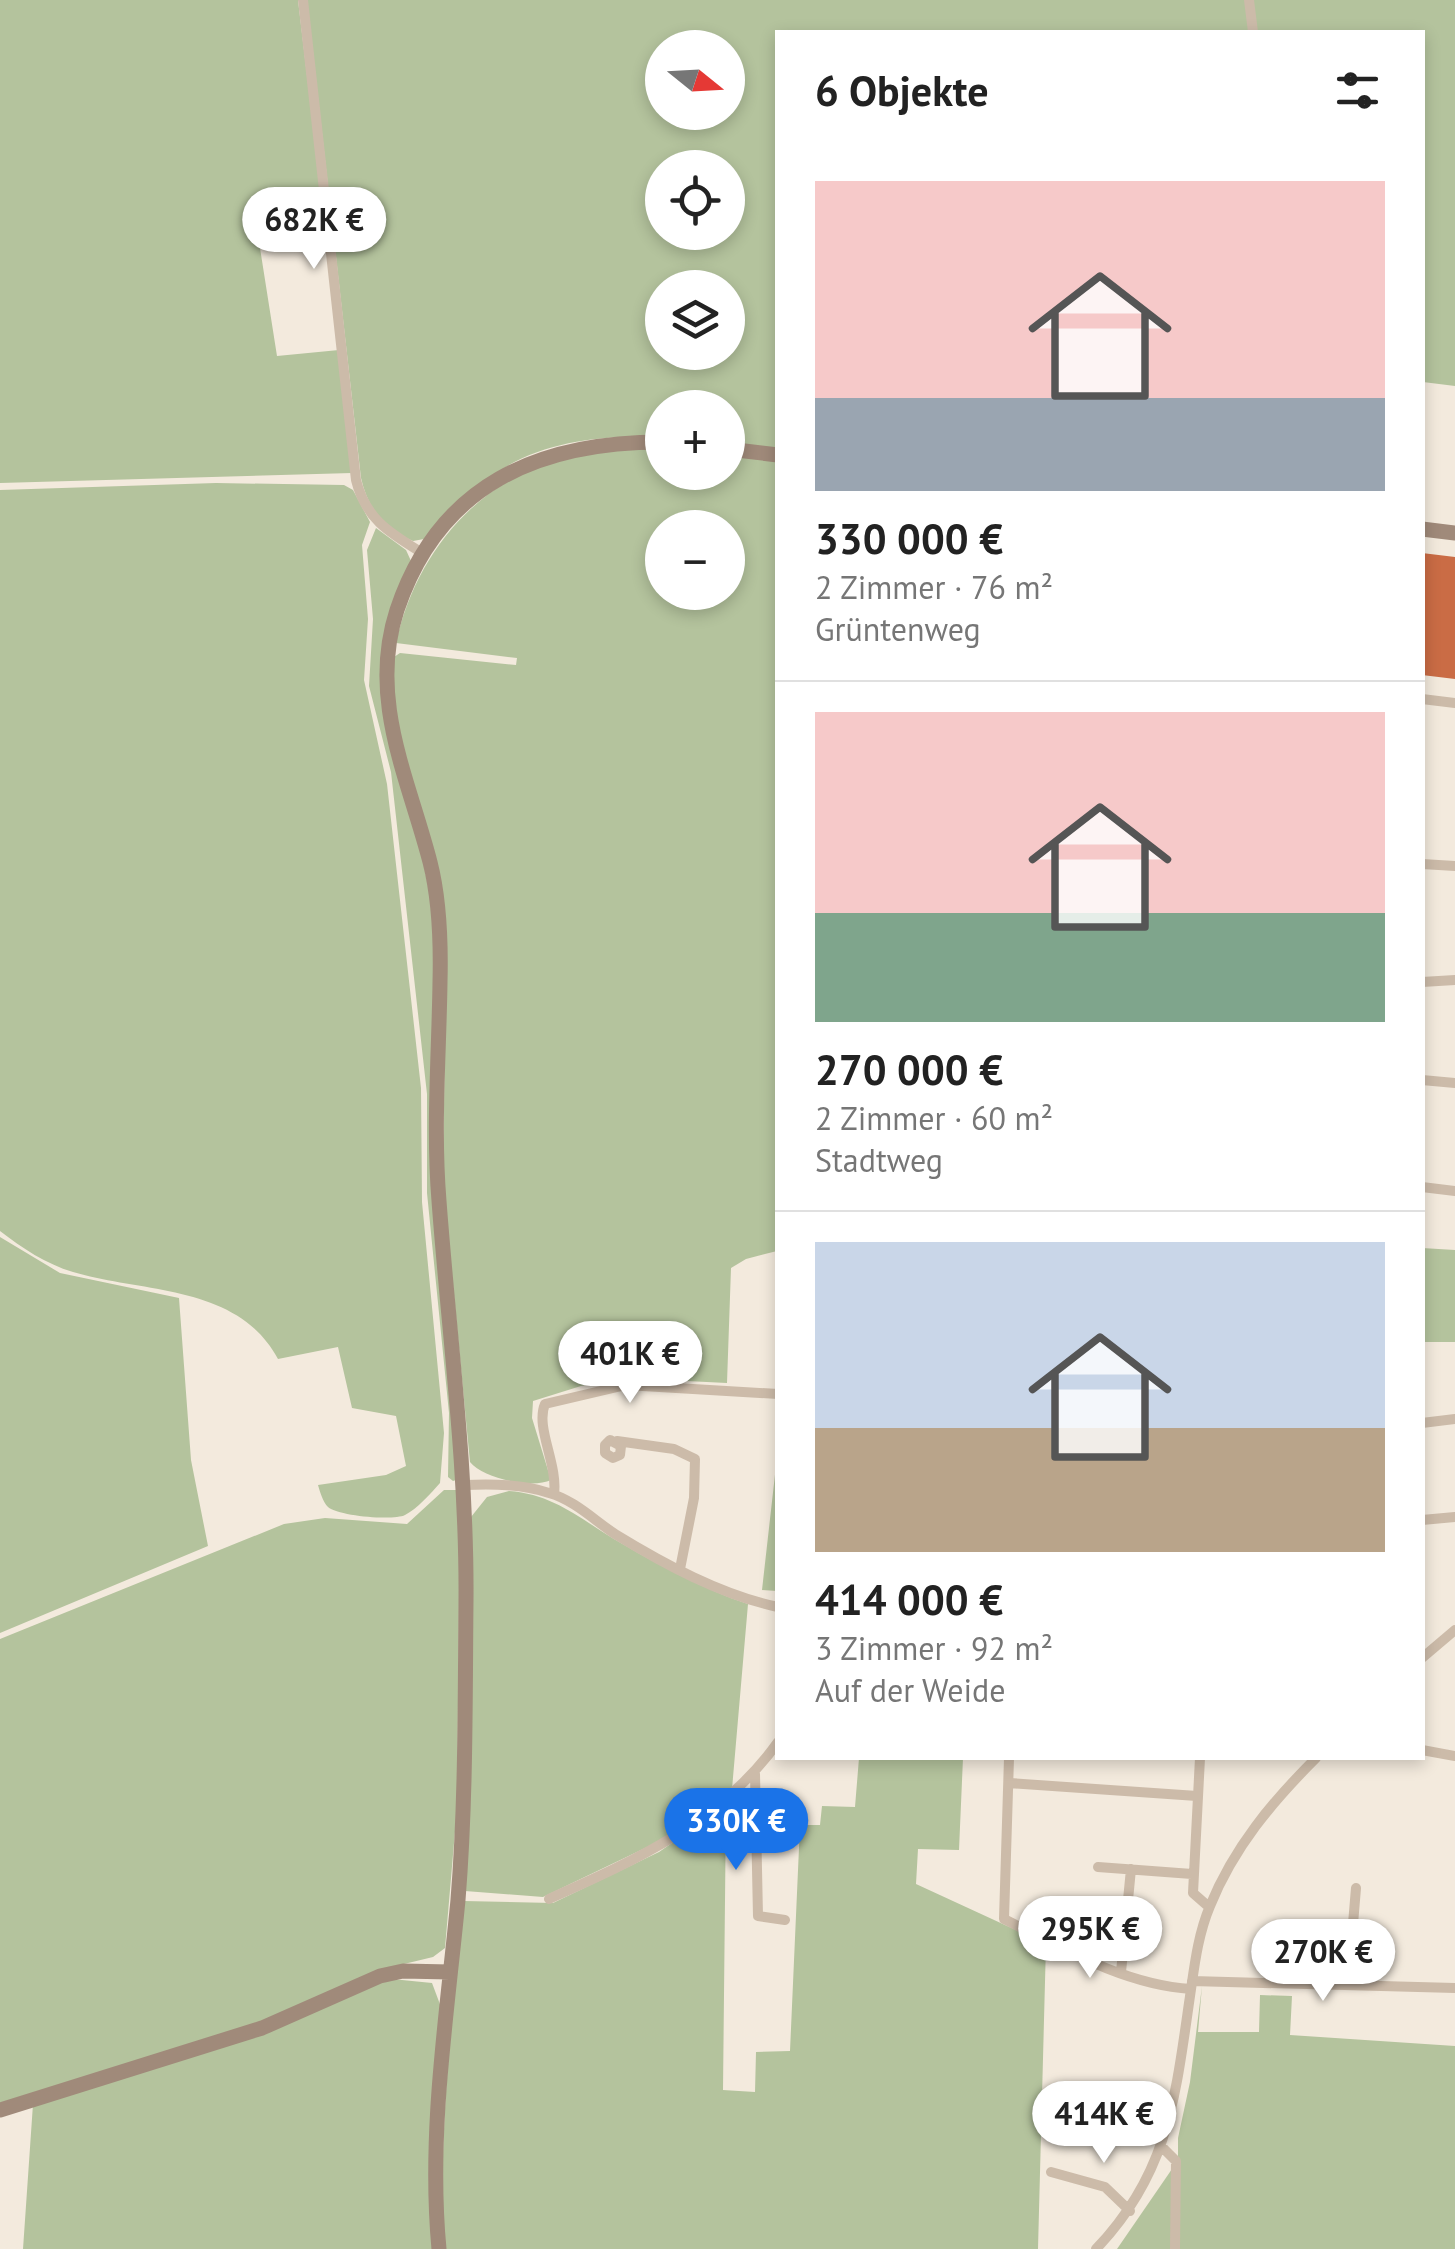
<!DOCTYPE html>
<html lang="de">
<head>
<meta charset="utf-8">
<style>
	body { margin:0; font-family:"PT Sans",sans-serif; background:#f2f2f2; color:#222; height:100vh; display:flex; flex-direction:column; font-size:38px; white-space:nowrap }
	* { box-sizing:border-box; margin:0 }
	p { font-size:32px; color:#767676 }
	.icon { flex:none; width:55px; height:55px; fill:none; stroke:currentColor; stroke-width:2; stroke-linecap:round; stroke-linejoin:round }
	.map { position:relative; flex:1; overflow:hidden }
	.drawer { position:absolute; left:775px; top:30px; width:650px; height:1730px; display:flex; flex-direction:column; background:#fff; border-radius:0px; box-shadow:0 5px 15px #0003 }
	.drawer>* { flex:none }
	.needle { width:65px; rotate:108deg }
	.controls { position:absolute; left:645px; top:30px; display:grid; gap:20px }
	.controls a { display:grid; place-items:center; width:100px; height:100px; border-radius:50%; background:#fff; box-shadow:0 5px 15px #0003; font-size:50px }
	.price { position:absolute; translate:-50% -85px; padding:0 22px; border-radius:35px; background:#fff; color:#222; font-size:32px; line-height:65px; filter:drop-shadow(0 2px 5px #0008) }
	.price::after { content:''; position:absolute; left:50%; top:60px; width:30px; height:22px; margin-left:-15px; background:inherit; clip-path:polygon(0 0,100% 0,50% 100%) }
	.price.on { background:#1a73e8; color:#fff }
	ul { padding:0; list-style:none }
	li { display:grid; align-content:center; gap:20px; height:530px; padding:0 40px }
	li+li { border-top:2px solid #e0e0e0 }
	li span { display:grid; place-items:center; height:310px; border-radius:0px; color:#555 }
	li>.icon { margin-inline-start:auto }
	span .icon { width:180px; height:180px; fill:#fffc; stroke-width:1 }
	li b { font-size:42px }
	h2 { display:flex; justify-content:space-between; align-items:center; height:120px; padding:0 40px; font-size:42px }
	.map>svg:first-child { display:block }
	.green { fill:#b4c39d; fill-rule:evenodd }
	.building { fill:#ca6c45 }
	.lines { fill:none; stroke-linecap:round; stroke-linejoin:round }
	.street { stroke:#ccbba9; stroke-width:10 }
	.secondary { stroke:#a08a7a; stroke-width:15 }
</style>
</head>
<body>
<div class="map">
<svg width="1455" height="2249" viewBox="0 0 1455 2249">
	<rect width="100%" height="100%" fill="#f3eadd"/>
	<path class="green" d="M0,0H298L327,244L260,248L277,356L339,350L352,473L0,483Z
		M307,0H1455V386L1423,382L1422,32H778L777,450L728,444V408H662V438C609,434 544,440 498,472C471,491 449,518 424,539L413,541C384,529 368,509 361,478ZM662,48H728V112H662ZM662,168H728V232H662ZM662,288H728V352H662Z
		M662,448V472H728V455L777,461V1251L746,1259L731,1268L727,1383L626,1378L581,1386L533,1401L532,1418L551,1480C532,1489 484,1479 470,1462L443,1181L446,953L393,709L394,657L400,653L516,665L517,658L396,643C417,547 486,470 585,452C610,447 638,449 662,448ZM662,528H728V592H662Z
		M216,483L344,485L353,490L370,522L362,545L368,619L364,680L387,784L421,1088L422,1202L444,1433L440,1483C431,1493 417,1509 405,1515C393,1521 338,1516 328,1507C323,1502 320,1492 318,1485L386,1475L406,1466L396,1416L352,1408L338,1347L278,1359C238,1284 143,1293 73,1272C46,1264 22,1248 0,1231V490Z
		M376,528L406,550L411,561L382,660L433,910L456,1480L453,1481L448,1477L449,1413L427,1193V1094L391,772L369,686L373,619L367,550Z
		M0,1237L60,1273L179,1298L191,1460L208,1546L0,1633Z
		M1422,1248L1455,1250V1342H1423Z
		M777,1457H778L777,1591L762,1590Z
		M444,1490H458L460,1495L457,1808L445,1948L433,1957L379,1970L266,2020L0,2103V1639L284,1524L325,1518L407,1524Z
		M509,1491C552,1494 578,1517 614,1539C655,1563 703,1589 748,1604L732,1789L662,1840L543,1897L465,1891L471,1517L487,1497Z
		M859,1758H963L959,1850L918,1849L916,1884L1046,1944L1038,2249H444C438,2132 452,2017 464,1901L553,1903L659,1852L726,1806L723,2090L755,2092L756,2052L790,2051L800,1825H820L822,1806L855,1807Z
		M392,1979L432,1983L441,2007L434,2249H23L33,2104Z
		M1202,1986L1198,2032H1259L1260,1995L1292,1996L1290,2035L1455,2046V2249H1178V2138L1190,2082Z
		M1172,2169L1173,2249H1117Z"/>
	<path class="building" d="M1422,553L1455,557V679L1422,675Z"/>
	<g class="lines">
		<path class="street" d="M303,0L356,480C366,520 390,533 424,554
			M1249,0L1253,32
			M1422,699L1455,703
			M1422,864L1455,866
			M1422,982L1455,980
			M1422,1080L1455,1083
			M1422,1187L1455,1191
			M1422,1423L1455,1419
			M610,1440L621,1446L620,1455L613,1458L605,1453V1445Z
			M617,1441L674,1449L695,1459L694,1498L680,1569
			M465,1485C493,1484 522,1484 549,1493C574,1500 594,1520 615,1534C664,1564 721,1595 778,1607
			M554,1494C558,1464 535,1427 545,1404L626,1385L778,1394
			M1422,1520L1455,1517
			M1422,1658L1455,1630
			M1422,1750L1455,1756
			M1009,1758L1004,1919C1062,1948 1125,1985 1191,1989
			M1200,1758L1193,1893L1209,1907
			M755,1774L758,1916L785,1920
			M1009,1783L1197,1796
			M1098,1867L1192,1874
			M549,1899C636,1860 721,1822 778,1742
			M1121,1972L1131,1869
			M1192,1981L1455,1988
			M1348,1984L1356,1888
			M1162,2147L1176,2161L1175,2249
			M1051,2172L1105,2187L1130,2211
			M1096,2249C1167,2175 1175,2101 1189,2003C1194,1970 1197,1937 1210,1906C1234,1847 1272,1802 1316,1758"/>
		<path class="secondary" d="M728,449L778,455
			M1422,529L1455,533
			M0,2110L262,2028L380,1976L403,1971L450,1972
			M439,2249C428,2133 447,2015 458,1900C466,1801 465,1700 466,1600C467,1466 449,1335 439,1201C433,1128 439,1055 440,982C441,942 440,901 430,862C408,777 368,699 397,610C439,484 539,442 662,442"/>
	</g>
</svg>
<div class="controls">
<a><svg class="needle" viewBox="-14 -14 28 28"><path d="M0-13l5 13h-10z" fill="#e53935"/><path d="M0 13l5-13h-10z" fill="#767676"/></svg></a>
<a><svg class="icon" aria-label="locate" viewBox="0 0 24 24"><circle cx="12" cy="12" r="6"/><path d="M12 2v4M12 18v4M2 12h4M18 12h4"/></svg></a>
<a><svg class="icon" aria-label="layers" viewBox="0 0 24 24"><path d="M12 4l9 5-9 5-9-5zM3 14l9 5 9-5"/></svg></a>
<a>+</a>
<a>−</a>
</div>
<b class="price" style="left:314px;top:272px">682K €</b>
<b class="price" style="left:630px;top:1406px">401K €</b>
<b class="price on" style="left:736px;top:1873px">330K €</b>
<b class="price" style="left:1090px;top:1981px">295K €</b>
<b class="price" style="left:1323px;top:2004px">270K €</b>
<b class="price" style="left:1104px;top:2166px">414K €</b>
<section class="drawer">
<h2>6 Objekte<svg class="icon" aria-label="filters" viewBox="0 0 24 24"><path d="M4 7h16M4 17h16"/><circle cx="9" cy="7" r="2"/><circle cx="15" cy="17" r="2"/></svg></h2>
<ul>
<li><span style="background:linear-gradient(#f6c9c9 70%,#9aa5b1 0)"><svg class="icon" aria-label="home" viewBox="0 0 24 24"><path d="M3 11l9-7 9 7M6 9v11h12V9"/></svg></span><div><b>330 000 €</b><p>2 Zimmer · 76 m²</p><p>Grüntenweg</p></div></li>
<li><span style="background:linear-gradient(#f6c9c9 65%,#7fa58c 0)"><svg class="icon" aria-label="home" viewBox="0 0 24 24"><path d="M3 11l9-7 9 7M6 9v11h12V9"/></svg></span><div><b>270 000 €</b><p>2 Zimmer · 60 m²</p><p>Stadtweg</p></div></li>
<li><span style="background:linear-gradient(#c9d6e8 60%,#b9a48a 0)"><svg class="icon" aria-label="home" viewBox="0 0 24 24"><path d="M3 11l9-7 9 7M6 9v11h12V9"/></svg></span><div><b>414 000 €</b><p>3 Zimmer · 92 m²</p><p>Auf der Weide</p></div></li>
</ul>
</section>
</div>
</body>
</html>
